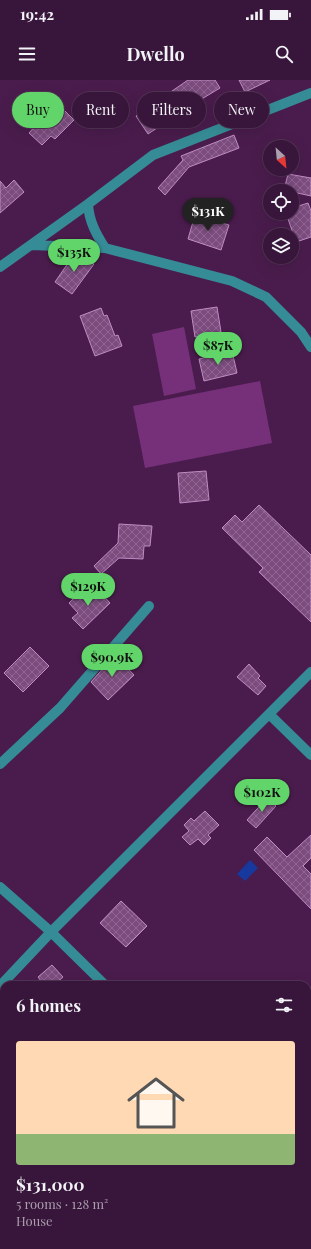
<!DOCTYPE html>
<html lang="en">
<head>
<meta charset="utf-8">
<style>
	body { margin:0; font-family:"Playfair Display",serif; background:#3f1e42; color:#f1f3f6; height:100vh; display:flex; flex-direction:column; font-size:15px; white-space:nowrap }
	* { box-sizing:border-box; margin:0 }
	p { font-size:13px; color:#ab9faf }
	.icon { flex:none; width:22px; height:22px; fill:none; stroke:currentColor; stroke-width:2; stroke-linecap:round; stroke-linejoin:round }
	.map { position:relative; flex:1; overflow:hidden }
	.details { position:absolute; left:0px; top:901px; width:311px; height:268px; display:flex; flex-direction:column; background:#38153a; border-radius:12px 12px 0 0; box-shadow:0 4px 16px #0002,0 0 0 1px #523454 }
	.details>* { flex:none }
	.guide { position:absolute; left:12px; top:12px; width:287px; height:36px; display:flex; gap:8px }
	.needle { width:26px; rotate:153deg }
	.buttons { position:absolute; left:263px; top:60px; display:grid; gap:8px }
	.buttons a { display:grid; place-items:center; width:36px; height:36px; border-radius:50%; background:#38153a; box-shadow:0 4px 16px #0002,0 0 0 1px #523454; font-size:20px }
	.price { position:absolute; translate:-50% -34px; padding:0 9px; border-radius:14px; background:#61d56a; color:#111; font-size:13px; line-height:26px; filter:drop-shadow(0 1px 2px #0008) }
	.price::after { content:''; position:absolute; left:50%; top:24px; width:12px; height:9px; margin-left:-6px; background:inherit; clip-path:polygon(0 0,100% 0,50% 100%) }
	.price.on { background:#222; color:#fff }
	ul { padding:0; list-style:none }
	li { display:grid; align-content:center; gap:8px; height:212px; padding:0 16px }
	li+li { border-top:1px solid #523454 }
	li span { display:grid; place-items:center; height:124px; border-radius:4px; color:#555 }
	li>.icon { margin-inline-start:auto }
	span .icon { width:72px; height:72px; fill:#fffc; stroke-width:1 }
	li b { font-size:17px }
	h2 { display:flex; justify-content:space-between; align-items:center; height:48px; padding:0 16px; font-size:17px }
	.pill { padding:0 14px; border-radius:18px; background:#38153a; box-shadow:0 4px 16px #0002,0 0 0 1px #523454; font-size:14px; line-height:36px }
	.pill.on { background:#61d56a; color:#111 }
	.status { display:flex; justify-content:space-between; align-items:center; height:28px; padding:0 20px; background:#38153a; direction:ltr }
	.status svg { height:11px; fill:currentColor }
	header { display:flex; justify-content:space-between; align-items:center; height:52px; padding:0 16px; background:#38153a; font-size:18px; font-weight:700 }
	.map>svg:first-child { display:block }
	.pitch { fill:#753079 }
	.water { fill:#17389d }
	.building { fill:url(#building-cross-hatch); stroke:#c08cc3 }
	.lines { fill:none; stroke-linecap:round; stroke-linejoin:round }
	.minor { stroke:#368c96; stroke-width:10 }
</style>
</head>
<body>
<div class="status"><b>19:42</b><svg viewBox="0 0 49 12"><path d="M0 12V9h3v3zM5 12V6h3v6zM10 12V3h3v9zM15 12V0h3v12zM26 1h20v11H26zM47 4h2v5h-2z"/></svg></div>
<header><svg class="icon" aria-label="menu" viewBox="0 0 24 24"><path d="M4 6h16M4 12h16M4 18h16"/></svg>Dwello<svg class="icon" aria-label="search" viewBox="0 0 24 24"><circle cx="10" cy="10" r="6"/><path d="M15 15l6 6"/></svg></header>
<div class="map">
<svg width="311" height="1169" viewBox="0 0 311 1169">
	<defs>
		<pattern id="building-cross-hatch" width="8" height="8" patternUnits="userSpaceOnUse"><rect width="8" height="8" fill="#7c4c7f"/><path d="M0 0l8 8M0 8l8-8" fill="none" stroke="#8f6592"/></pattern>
	</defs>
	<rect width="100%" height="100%" fill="#4a1c4d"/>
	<path class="pitch" d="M184,247L196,309L164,316L152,254Z
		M260,301L272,363L145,388L133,326Z"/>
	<path class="water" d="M250,780L258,788L245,801L237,794Z"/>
	<path class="building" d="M188,0H215L220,8L190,26L148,54L136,36Z
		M239,0H270L245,12Z
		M53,19L74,40L55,59L51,56L42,65L29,53L38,43L33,39Z
		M234,55L239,68L189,87L165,115L158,108L183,80L181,76Z
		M288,94L311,98V116L284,110Z
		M14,100L24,112L0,133V101L6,108Z
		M308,123L311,131V157L296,162L286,133H292V128Z
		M195,135L229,145L221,170L188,159Z
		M75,173H78L94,184L72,214L55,202Z
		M217,227L221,252L195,257L191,231Z
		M101,228L104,236L107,235L115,256L118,255L122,266L95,276L80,236Z
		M232,271L237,293L204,301L199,279Z
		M206,391L209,420L180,423L178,393Z
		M259,425L311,475V542L259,492L263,488L222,448L235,435L242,442Z
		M119,444L152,446L150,466H144L143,479L119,478L101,494L94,486L118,463Z
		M97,509L110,523L83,549L72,538L78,533L69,523L82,510L89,517Z
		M30,567L49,586L23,612L4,593Z
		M115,575L134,595L108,620L91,602Z
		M249,584L260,596L258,598L266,606L258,615L237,597Z
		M267,718L276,726L256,748L247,740Z
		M205,731L219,745L208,755L211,758L204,765L198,759L190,765L182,757L189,751L184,745L191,738L194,741Z
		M311,755V778L303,786L311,794V829L254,770L267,757L287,777Z
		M121,821L147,846L126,867L100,843Z
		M52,885L63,897L54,905H44L38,897Z"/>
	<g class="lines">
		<path class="minor" d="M88,124C89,141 96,154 105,168
			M32,165L105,168L232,201L266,217L301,252L311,267
			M0,187L88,124L153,75L311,13
			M270,635L311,675
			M0,684L60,628L149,526
			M0,807L51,852L105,905
			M0,906L51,852L311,592
			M280,1165L282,1169"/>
	</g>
</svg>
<div class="buttons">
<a><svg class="needle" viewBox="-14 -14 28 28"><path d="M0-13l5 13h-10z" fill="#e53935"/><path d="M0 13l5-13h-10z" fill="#ab9faf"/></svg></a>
<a><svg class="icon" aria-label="locate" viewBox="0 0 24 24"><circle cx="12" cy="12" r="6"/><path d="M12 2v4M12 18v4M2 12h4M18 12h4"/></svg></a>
<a><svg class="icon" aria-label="layers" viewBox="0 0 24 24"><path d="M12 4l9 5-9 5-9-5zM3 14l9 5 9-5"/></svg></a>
</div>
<b class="price on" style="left:208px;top:152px">$131K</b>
<b class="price" style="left:74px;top:193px">$135K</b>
<b class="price" style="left:218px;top:286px">$87K</b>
<b class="price" style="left:88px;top:527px">$129K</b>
<b class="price" style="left:112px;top:598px">$90.9K</b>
<b class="price" style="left:262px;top:733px">$102K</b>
<div class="guide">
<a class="pill on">Buy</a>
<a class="pill">Rent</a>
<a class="pill">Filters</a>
<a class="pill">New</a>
</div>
<section class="details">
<h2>6 homes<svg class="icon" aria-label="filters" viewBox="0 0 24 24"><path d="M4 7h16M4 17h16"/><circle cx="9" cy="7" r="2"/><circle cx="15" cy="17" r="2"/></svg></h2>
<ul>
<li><span style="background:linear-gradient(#ffd9b3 75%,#8fb573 0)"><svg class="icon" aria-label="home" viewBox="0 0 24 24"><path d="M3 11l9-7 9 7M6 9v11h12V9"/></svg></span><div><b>$131,000</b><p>5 rooms · 128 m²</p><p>House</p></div></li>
</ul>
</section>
</div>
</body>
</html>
